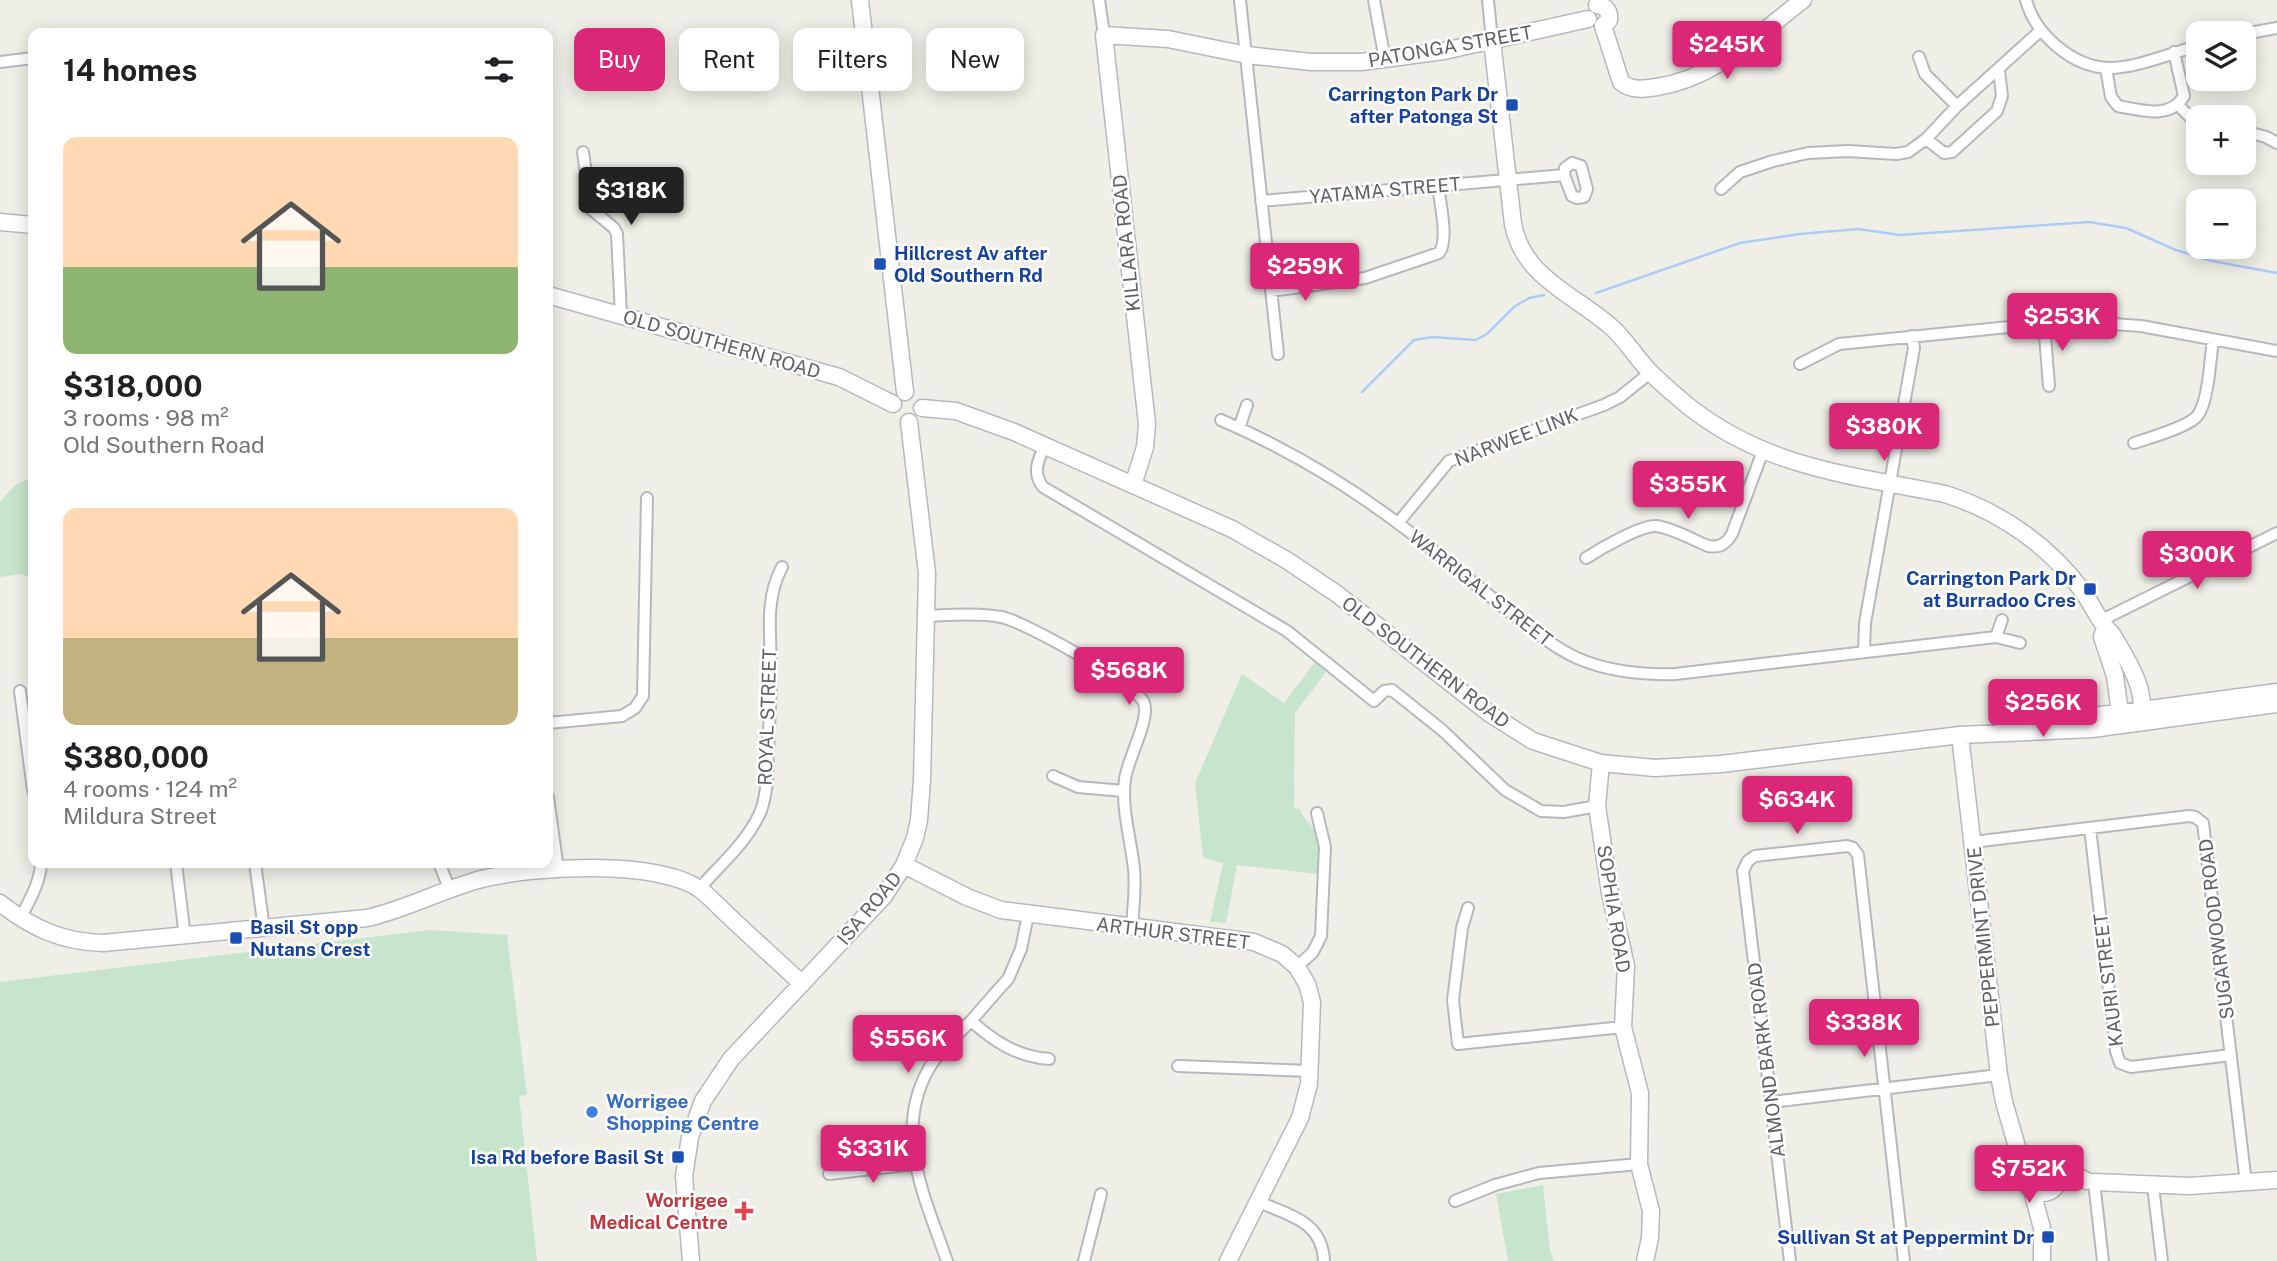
<!DOCTYPE html>
<html lang="en">
<head>
<meta charset="utf-8">
<style>
	body { margin:0; font-family:"Public Sans",sans-serif; background:#f6f6f6; color:#202124; height:100vh; display:flex; flex-direction:column; font-size:26px; white-space:nowrap }
	* { box-sizing:border-box; margin:0 }
	p { font-size:23px; color:#757577 }
	.icon { flex:none; width:38px; height:38px; fill:none; stroke:currentColor; stroke-width:2; stroke-linecap:round; stroke-linejoin:round }
	.map { position:relative; flex:1; overflow:hidden }
	.side { position:absolute; left:28px; top:28px; width:525px; height:840px; display:flex; flex-direction:column; background:#fff; border-radius:14px; box-shadow:0 4px 18px #0003 }
	.side>* { flex:none }
	.banner { position:absolute; left:574px; top:28px; width:665px; height:63px; display:flex; gap:14px }
	.tools { position:absolute; left:2186px; top:21px; display:grid; gap:14px }
	.tools a { display:grid; place-items:center; width:70px; height:70px; border-radius:14px; background:#fff; box-shadow:0 4px 18px #0003; font-size:35px }
	.price { position:absolute; translate:-50% -60px; padding:0 16px; border-radius:7px; background:#db2777; color:#fff; font-size:23px; line-height:46px; filter:drop-shadow(0 2px 4px #0008) }
	.price::after { content:''; position:absolute; left:50%; top:42px; width:21px; height:16px; margin-left:-10px; background:inherit; clip-path:polygon(0 0,100% 0,50% 100%) }
	.price.on { background:#222; color:#fff }
	ul { padding:0; list-style:none }
	li { display:grid; align-content:center; gap:14px; height:371px; padding:0 35px }
	li span { display:grid; place-items:center; height:217px; border-radius:14px; color:#555 }
	li>.icon { margin-inline-start:auto }
	span .icon { width:126px; height:126px; fill:#fffc; stroke-width:1 }
	li b { font-size:30px }
	h2 { display:flex; justify-content:space-between; align-items:center; height:84px; padding:0 35px; font-size:30px }
	.pill { padding:0 24px; border-radius:14px; background:#fff; box-shadow:0 4px 18px #0003; font-size:24px; line-height:63px }
	.pill.on { background:#db2777; color:#fff }
	.map>svg:first-child { display:block }
	.green { fill:#c7e4cc }
	.lines { fill:none; stroke-linecap:round; stroke-linejoin:round }
	.stream { stroke:#afcbf7; stroke-width:2.5 }
	.street-casing { stroke:#b7b8bc; stroke-width:14 }
	.secondary-casing { stroke:#b6b8bd; stroke-width:19 }
	.street { stroke:#fff; stroke-width:10 }
	.secondary { stroke:#fff; stroke-width:16 }
	.transit-dot { fill:#1a4fb4; stroke:#fff; stroke-width:2.5 }
	.shop-dot { fill:#3f7fe0; stroke:#fff; stroke-width:2.5 }
	.health-dot { fill:#e0444e; stroke:#fff; stroke-width:2.5 }
	.labels { text-anchor:middle; dominant-baseline:central; stroke-width:5; stroke-linejoin:round; paint-order:stroke }
	.street-label { font-size:19px; fill:#5f6166; stroke:#fff }
	.transit-label { font-size:19px; font-weight:bold; fill:#164399; stroke:#fff; text-anchor:end }
	.shop-label { font-size:19px; font-weight:bold; fill:#366cbe; stroke:#fff; text-anchor:start }
	.health-label { font-size:19px; font-weight:bold; fill:#be3a42; stroke:#fff; text-anchor:end }
</style>
</head>
<body>
<div class="map">
<svg width="2277" height="1261" viewBox="0 0 2277 1261">
	<rect width="100%" height="100%" fill="#efefe7"/>
	<path class="green" d="M33,477V579L22,574L0,577V502L15,485Z
		M1315,662L1326,672L1295,713L1294,808L1300,809C1303,820 1312,824 1317,833C1323,844 1319,861 1319,874L1237,865L1226,923L1210,922L1223,863L1203,858L1195,783L1242,674L1284,703Z
		M430,930L507,935L527,1095L519,1096L537,1261H0V982Z
		M1543,1185L1550,1251L1554,1261H1508L1496,1194Z"/>
	<g class="lines">
		<path class="stream" d="M1596,293L1740,243L1800,234L1858,229L1900,235L2089,222L2126,228L2176,250L2212,261L2277,273
			M1362,392L1414,340L1432,337L1476,340L1487,334L1514,307L1529,298L1544,295"/>
		<g class="street-casing">
			<path id="street" d="M1099,0L1104,35
				M1240,0L1278,354
				M1374,0L1385,60
				M1488,0L1492,40
				M2026,0C2035,34 2072,67 2109,68C2138,68 2170,53 2198,46
				M2244,34L2277,28
				M1919,57L1925,74L1957,106
				M0,62L33,58
				M2106,68L2111,97L2118,106C2141,110 2170,120 2184,96L2174,52
				M2178,105L2198,125
				M2244,131L2266,137L2277,143
				M1926,139L1944,153L1952,152L1997,111L2002,96L1999,70
				M583,152L591,209L614,228L617,234L621,315
				M1721,189L1740,172L1773,161L1808,153L1848,151L1896,154L1908,152L1926,139L1957,106L2040,31
				M1261,201L1564,175L1565,168L1572,163L1581,166L1587,189L1584,197L1577,198L1572,196L1564,175
				M1271,291L1365,278L1439,253C1449,240 1440,203 1438,186
				M2044,323L2049,386
				M1800,364L1839,344L2070,321L2141,326L2277,351
				M1221,420C1283,447 1340,480 1395,521C1433,549 1470,580 1507,610C1530,627 1551,646 1577,658C1609,672 1641,675 1675,674L1996,637L2020,643
				M1239,428L1247,405
				M2134,443C2148,438 2190,427 2198,415C2209,399 2210,359 2213,340
				M1045,445C1038,460 1032,473 1043,487L1287,631L1374,701L1384,691L1392,690L1442,730L1505,790L1541,811L1564,812L1597,806
				M1398,523L1449,461L1604,405L1620,397L1651,372
				M1586,558C1600,549 1641,525 1656,526C1673,528 1693,540 1708,546C1720,548 1726,544 1732,534L1763,451
				M927,616C951,615 977,613 1001,617C1022,620 1138,685 1144,703C1150,720 1128,758 1125,779C1121,809 1131,839 1134,869C1136,888 1133,908 1132,927
				M2102,620L2277,533
				M1996,637L2002,620
				M1864,651L1865,623L1914,348L1912,336
				M20,691L33,790
				M548,723L622,716L635,708L643,696L647,498
				M1053,776L1078,787L1124,791
				M548,797L558,870
				M2090,828L2116,1051L2120,1063L2131,1067L2231,1055
				M1973,842L2189,816L2195,817L2203,823L2246,1183
				M176,863L185,937
				M255,863L264,929
				M439,863L450,890
				M699,889C719,866 746,843 759,815C764,806 765,794 767,783C768,748 770,714 771,679C772,641 763,602 782,567
				M1468,908L1462,928L1453,1000L1458,1044L1623,1027
				M21,917C30,899 40,883 41,863
				M1297,967L1313,952L1321,936L1325,847L1317,813
				M971,1021C995,1042 1016,1056 1049,1059
				M1178,1066L1310,1071
				M1771,1102L1999,1075
				M829,1174L914,1164
				M2089,1181L2094,1182L2103,1261
				M2153,1186L2162,1261
				M1455,1201L1495,1185L1539,1173L1639,1164
				M1259,1202C1290,1216 1322,1221 1324,1261
				M947,1261C924,1195 889,1125 935,1059C945,1045 959,1033 972,1020C984,1006 995,993 1008,979L1021,949L1028,915
				M1084,1261L1101,1194
				M1790,1261L1743,871L1748,861L1755,856L1847,846L1853,848L1858,855L1904,1261"/>
		</g>
		<g class="secondary-casing">
			<path id="secondary" d="M860,0L905,392
				M1597,5C1606,6 1610,11 1609,20L1603,26
				M1603,26L1621,82C1631,91 1644,89 1657,87C1716,78 1757,35 1803,0
				M1492,40L1513,224C1523,277 1573,294 1609,325C1625,338 1636,358 1651,373C1662,384 1675,395 1687,405C1765,468 1851,475 1945,494C1999,511 2047,544 2081,589C2092,603 2099,623 2112,634C2127,660 2150,692 2139,723
				M0,222L33,225
				M548,295L839,377L893,404
				M922,408L956,411L1014,432L1232,529L1288,561L1337,594L1490,714L1533,741L1601,763L1655,768L1721,764L1960,735L2092,729L2277,704
				M1133,485L1145,447L1147,424L1104,35L1168,39L1247,55L1311,62H1361L1444,51L1588,19
				M2105,628L2102,637L2115,676L2120,713L2128,717
				M2003,724L2120,713L2277,692
				M1960,735L1999,1075L2004,1102L2024,1171
				M1601,763L1597,806L1610,893L1626,966L1623,1027L1640,1093L1639,1164L1651,1211L1650,1238L1645,1261
				M904,865L967,897L1001,910L1254,942L1282,954L1297,967L1307,984L1312,1002L1309,1084L1300,1118L1228,1261
				M0,903C32,928 62,942 103,943L367,918C407,909 443,889 482,879C533,866 658,859 701,890C712,899 722,910 732,919C755,941 779,962 802,984
				M2024 1175a18 18 0 1 1 36 0a18 18 0 1 1-36 0Z
				M2058,1166L2087,1181
				M2094,1182L2189,1186L2277,1180
				M2032,1191L2042,1228V1261
				M691,1261L684,1176L690,1137L703,1101L731,1059L884,896L904,865L915,838L919,820L922,780L927,573L909,422"/>
		</g>
		<use href="#street" class="street"/>
		<use href="#secondary" class="secondary"/>
	</g>
	<g class="transit-dot">
		<rect x="1505" y="98" width="14" height="14" rx="3.5"/>
		<rect x="873" y="257" width="14" height="14" rx="3.5"/>
		<rect x="2083" y="582" width="14" height="14" rx="3.5"/>
		<rect x="229" y="931" width="14" height="14" rx="3.5"/>
		<rect x="671" y="1150" width="14" height="14" rx="3.5"/>
		<rect x="2041" y="1230" width="14" height="14" rx="3.5"/>
	</g>
	<circle class="shop-dot" cx="592" cy="1112" r="7"/>
	<path class="health-dot" d="M740.5 1200.5h7v7h7v7h-7v7h-7v-7h-7v-7h7z"/>
	<g class="labels">
		<g class="street-label">
			<text transform="translate(1450 46) rotate(-10)">PATONGA STREET</text>
			<text transform="translate(1385 190) rotate(-5)">YATAMA STREET</text>
			<text transform="translate(1126 243) rotate(-96)">KILLARA ROAD</text>
			<text transform="translate(722 344) rotate(16)">OLD SOUTHERN ROAD</text>
			<text transform="translate(1516 437) rotate(-21)">NARWEE LINK</text>
			<text transform="translate(1481 588) rotate(38)">WARRIGAL STREET</text>
			<text transform="translate(1426 662) rotate(37)">OLD SOUTHERN ROAD</text>
			<text transform="translate(767 717) rotate(-88)">ROYAL STREET</text>
			<text transform="translate(869 908) rotate(-50)">ISA ROAD</text>
			<text transform="translate(1614 909) rotate(81)">SOPHIA ROAD</text>
			<text transform="translate(2216 929) rotate(-97)">SUGARWOOD ROAD</text>
			<text transform="translate(1173 933) rotate(7)">ARTHUR STREET</text>
			<text transform="translate(1983 937) rotate(-96)">PEPPERMINT DRIVE</text>
			<text transform="translate(2108 980) rotate(-97)">KAURI STREET</text>
			<text transform="translate(1766 1060) rotate(-97)">ALMOND BARK ROAD</text>
		</g>
		<g class="transit-label">
			<text x="1498" y="94">Carrington Park Dr<tspan x="1498" dy="22">after Patonga St</tspan></text>
			<text x="894" y="253" text-anchor="start">Hillcrest Av after<tspan x="894" dy="22">Old Southern Rd</tspan></text>
			<text x="2076" y="578">Carrington Park Dr<tspan x="2076" dy="22">at Burradoo Cres</tspan></text>
			<text x="250" y="927" text-anchor="start">Basil St opp<tspan x="250" dy="22">Nutans Crest</tspan></text>
			<text x="664" y="1157">Isa Rd before Basil St</text>
			<text x="2034" y="1237">Sullivan St at Peppermint Dr</text>
		</g>
		<g class="shop-label">
			<text x="606" y="1101">Worrigee<tspan x="606" dy="22">Shopping Centre</tspan></text>
		</g>
		<g class="health-label">
			<text x="728" y="1200">Worrigee<tspan x="728" dy="22">Medical Centre</tspan></text>
		</g>
	</g>
</svg>
<div class="tools">
<a><svg class="icon" aria-label="layers" viewBox="0 0 24 24"><path d="M12 4l9 5-9 5-9-5zM3 14l9 5 9-5"/></svg></a>
<a>+</a>
<a>−</a>
</div>
<b class="price" style="left:1727px;top:81px">$245K</b>
<b class="price on" style="left:631px;top:227px">$318K</b>
<b class="price" style="left:1305px;top:303px">$259K</b>
<b class="price" style="left:2062px;top:353px">$253K</b>
<b class="price" style="left:1884px;top:463px">$380K</b>
<b class="price" style="left:1688px;top:521px">$355K</b>
<b class="price" style="left:2197px;top:591px">$300K</b>
<b class="price" style="left:1129px;top:707px">$568K</b>
<b class="price" style="left:2043px;top:739px">$256K</b>
<b class="price" style="left:1797px;top:836px">$634K</b>
<b class="price" style="left:1864px;top:1059px">$338K</b>
<b class="price" style="left:908px;top:1075px">$556K</b>
<b class="price" style="left:873px;top:1185px">$331K</b>
<b class="price" style="left:2029px;top:1205px">$752K</b>
<div class="banner">
<a class="pill on">Buy</a>
<a class="pill">Rent</a>
<a class="pill">Filters</a>
<a class="pill">New</a>
</div>
<section class="side">
<h2>14 homes<svg class="icon" aria-label="filters" viewBox="0 0 24 24"><path d="M4 7h16M4 17h16"/><circle cx="9" cy="7" r="2"/><circle cx="15" cy="17" r="2"/></svg></h2>
<ul>
<li><span style="background:linear-gradient(#ffd9b3 60%,#8fb573 0)"><svg class="icon" aria-label="home" viewBox="0 0 24 24"><path d="M3 11l9-7 9 7M6 9v11h12V9"/></svg></span><div><b>$318,000</b><p>3 rooms · 98 m²</p><p>Old Southern Road</p></div></li>
<li><span style="background:linear-gradient(#ffd9b3 60%,#c2b280 0)"><svg class="icon" aria-label="home" viewBox="0 0 24 24"><path d="M3 11l9-7 9 7M6 9v11h12V9"/></svg></span><div><b>$380,000</b><p>4 rooms · 124 m²</p><p>Mildura Street</p></div></li>
</ul>
</section>
</div>
</body>
</html>
